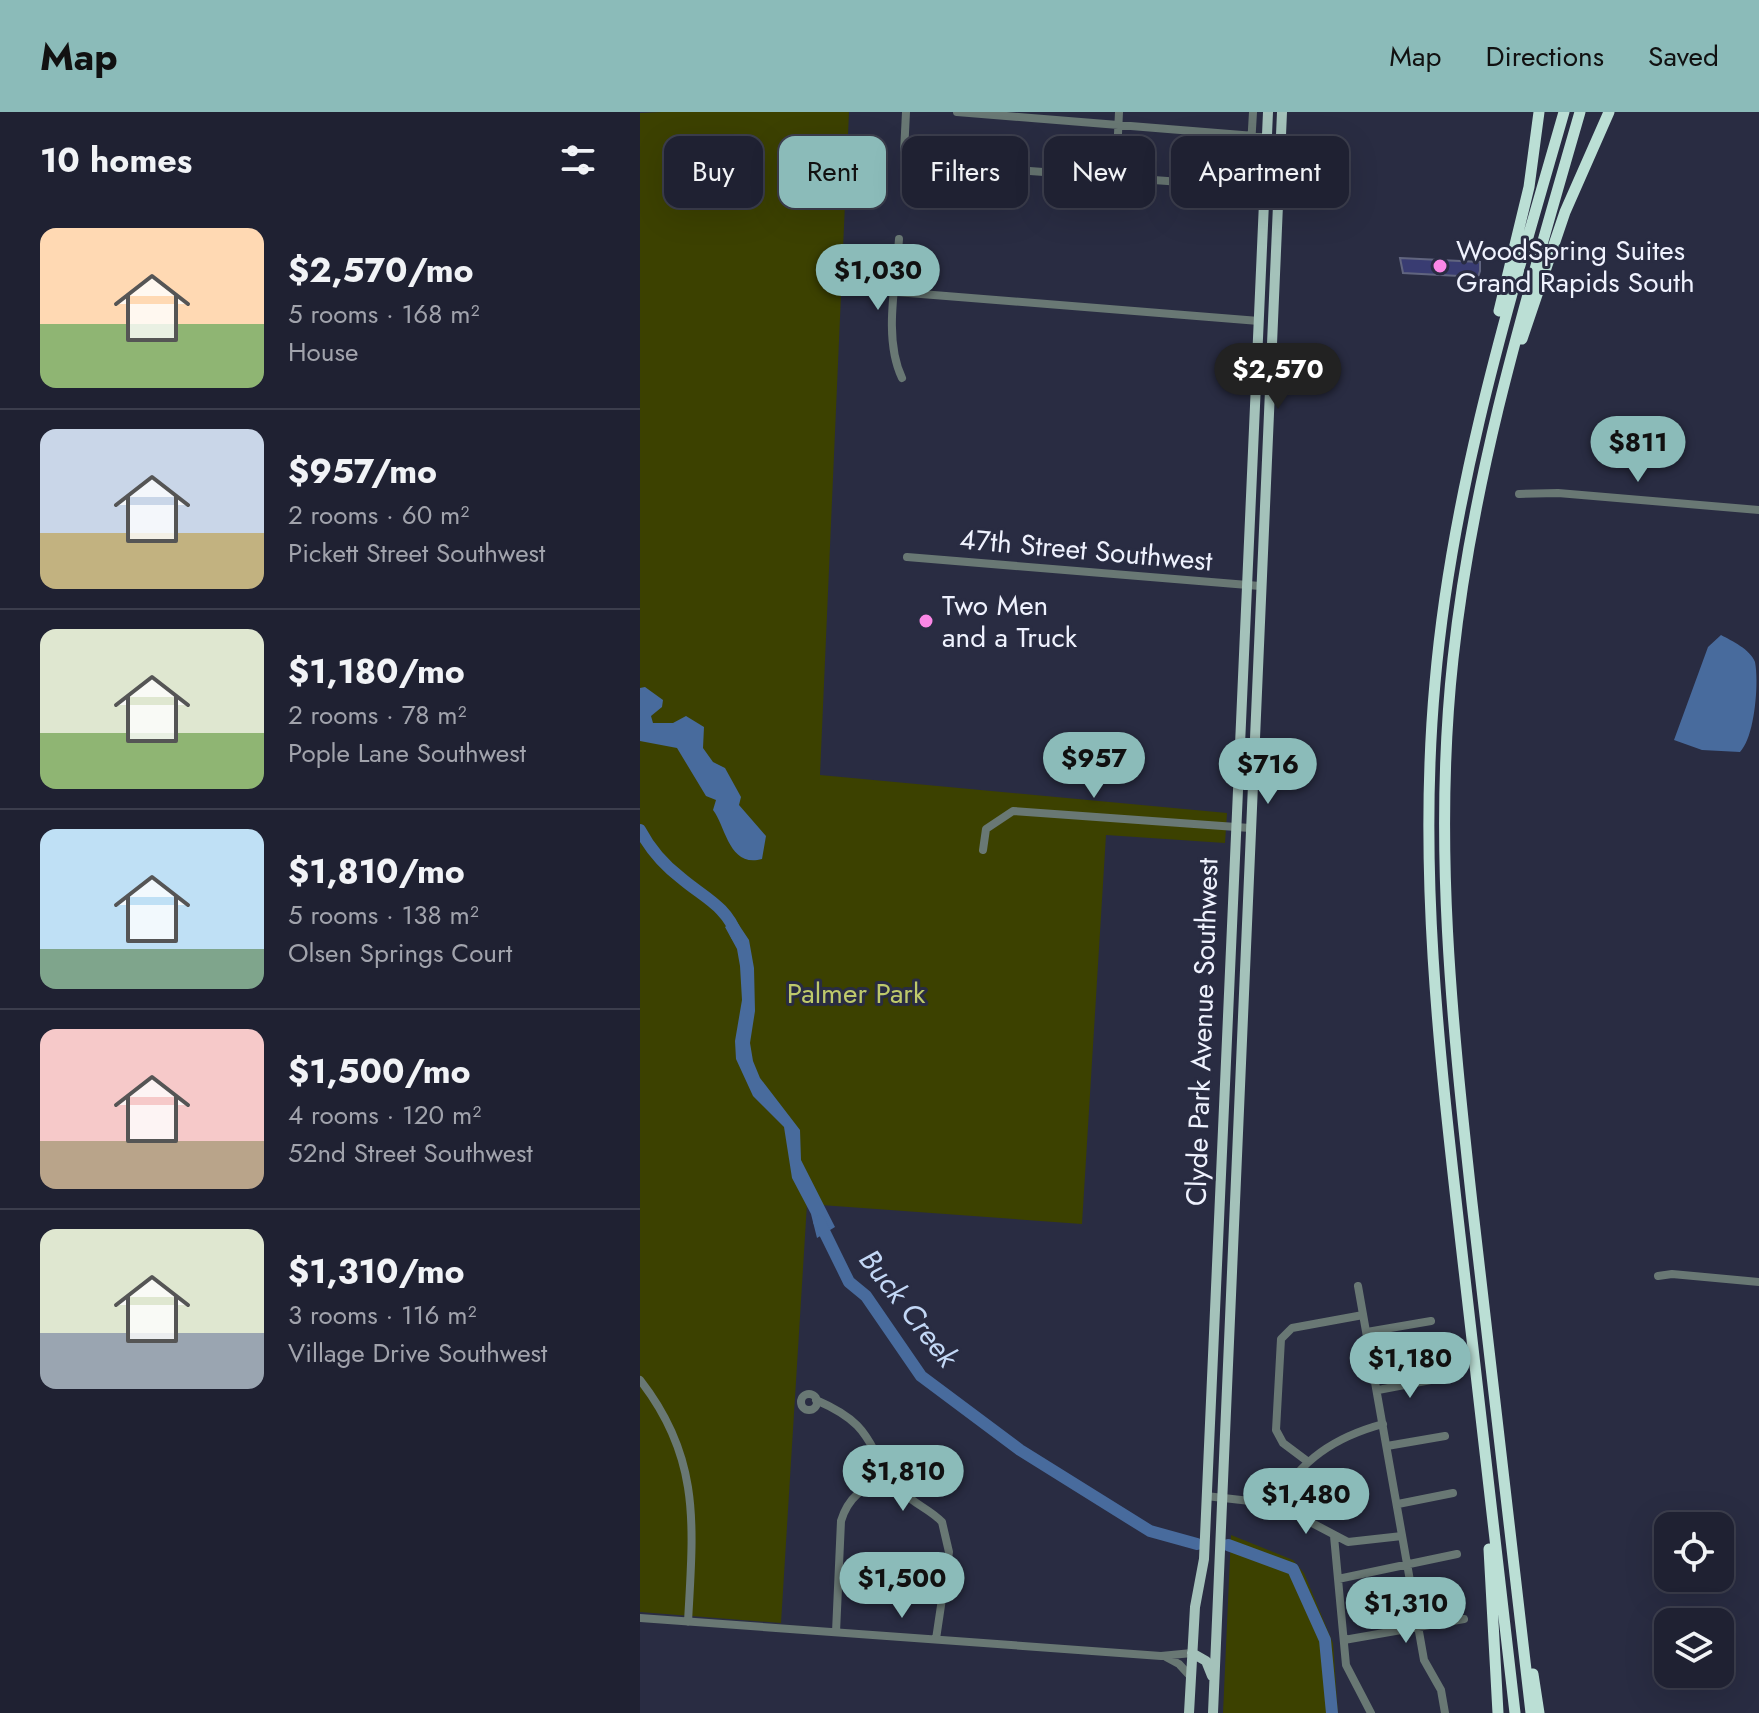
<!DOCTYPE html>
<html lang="en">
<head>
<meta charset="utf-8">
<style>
	body { margin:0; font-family:Jost,sans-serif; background:#2c2e3e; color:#f1f3f6; height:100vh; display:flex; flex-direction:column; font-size:30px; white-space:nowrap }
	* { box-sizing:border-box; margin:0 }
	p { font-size:26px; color:#a1a3ac }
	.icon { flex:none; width:44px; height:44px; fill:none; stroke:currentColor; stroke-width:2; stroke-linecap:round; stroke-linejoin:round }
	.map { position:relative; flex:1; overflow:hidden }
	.details { display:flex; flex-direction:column; background:#1f2132; width:640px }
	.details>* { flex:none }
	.guide { position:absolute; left:24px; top:24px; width:760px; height:72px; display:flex; gap:16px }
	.buttons { position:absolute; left:1014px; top:1400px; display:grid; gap:16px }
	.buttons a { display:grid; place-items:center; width:80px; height:80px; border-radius:16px; background:#1f2132; box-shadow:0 8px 32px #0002,0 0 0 2px #3c3e4d; font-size:40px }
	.price { position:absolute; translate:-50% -68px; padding:0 18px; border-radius:28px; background:#8bbbb9; color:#111; font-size:26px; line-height:52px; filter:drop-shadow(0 2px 4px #0008) }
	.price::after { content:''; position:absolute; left:50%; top:48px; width:24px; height:18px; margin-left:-12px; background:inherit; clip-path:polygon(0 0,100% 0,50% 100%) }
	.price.active { background:#222; color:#fff }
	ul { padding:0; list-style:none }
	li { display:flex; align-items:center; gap:24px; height:200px; padding:0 40px }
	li+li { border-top:2px solid #3c3e4d }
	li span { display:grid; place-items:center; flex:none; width:224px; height:160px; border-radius:16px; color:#555 }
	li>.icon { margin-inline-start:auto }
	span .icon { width:96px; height:96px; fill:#fffc; stroke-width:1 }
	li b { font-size:34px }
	h2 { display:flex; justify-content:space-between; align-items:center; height:96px; padding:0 40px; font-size:34px }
	.chip { padding:0 28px; border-radius:16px; background:#1f2132; box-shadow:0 8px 32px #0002,0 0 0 2px #3c3e4d; font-size:28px; line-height:72px }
	.chip.active { background:#8bbbb9; color:#111 }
	header { display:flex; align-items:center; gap:48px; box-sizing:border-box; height:112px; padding:0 40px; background:#8bbbb9; color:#111 }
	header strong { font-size:38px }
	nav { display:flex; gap:44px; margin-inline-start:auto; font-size:28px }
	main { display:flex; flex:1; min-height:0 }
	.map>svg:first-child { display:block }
	.green { fill:#3c4100 }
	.water { fill:#486b9d }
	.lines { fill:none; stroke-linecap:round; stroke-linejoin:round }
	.river { stroke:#486b9d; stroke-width:12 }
	.building { fill:#393c72; stroke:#61657f; stroke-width:2 }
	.minor { stroke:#697874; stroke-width:8 }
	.major { stroke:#a4c2ba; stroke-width:10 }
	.highway { stroke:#bbdfd5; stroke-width:11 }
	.poi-dot { fill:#fb87e6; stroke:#292c42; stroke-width:3 }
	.labels { text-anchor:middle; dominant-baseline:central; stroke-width:6; stroke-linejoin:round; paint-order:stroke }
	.poi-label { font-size:28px; fill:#eff2fe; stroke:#292c42; text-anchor:start }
	.street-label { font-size:28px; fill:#eff2fe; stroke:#292c42 }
	.park-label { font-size:28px; fill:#bfca6b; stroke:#292c42 }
	.water-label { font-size:30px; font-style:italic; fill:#c3d8f6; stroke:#292c42 }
</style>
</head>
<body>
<header>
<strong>Map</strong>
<nav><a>Map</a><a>Directions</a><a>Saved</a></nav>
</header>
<main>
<section class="details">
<h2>10 homes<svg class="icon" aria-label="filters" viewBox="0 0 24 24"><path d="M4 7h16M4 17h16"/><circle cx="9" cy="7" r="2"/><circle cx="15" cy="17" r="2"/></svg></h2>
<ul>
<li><span style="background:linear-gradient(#ffd9b3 60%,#8fb573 0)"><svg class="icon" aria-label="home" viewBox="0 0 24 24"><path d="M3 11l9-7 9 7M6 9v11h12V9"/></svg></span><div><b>$2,570/mo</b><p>5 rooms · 168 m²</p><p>House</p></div></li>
<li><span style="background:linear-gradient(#c9d6e8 65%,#c2b280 0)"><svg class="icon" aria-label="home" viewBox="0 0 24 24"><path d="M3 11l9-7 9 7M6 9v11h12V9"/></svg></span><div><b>$957/mo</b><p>2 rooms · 60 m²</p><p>Pickett Street Southwest</p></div></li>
<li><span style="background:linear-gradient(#dfe7d0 65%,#8fb573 0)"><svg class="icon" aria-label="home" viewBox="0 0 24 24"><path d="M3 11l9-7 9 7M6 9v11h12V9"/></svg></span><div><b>$1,180/mo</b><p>2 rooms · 78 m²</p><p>Pople Lane Southwest</p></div></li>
<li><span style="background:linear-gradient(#bfe0f5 75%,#7fa58c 0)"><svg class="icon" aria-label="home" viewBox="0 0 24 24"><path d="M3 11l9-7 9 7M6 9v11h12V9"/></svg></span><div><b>$1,810/mo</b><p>5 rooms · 138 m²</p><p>Olsen Springs Court</p></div></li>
<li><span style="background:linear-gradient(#f6c9c9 70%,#b9a48a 0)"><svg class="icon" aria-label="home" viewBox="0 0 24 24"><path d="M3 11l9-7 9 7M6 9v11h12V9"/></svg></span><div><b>$1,500/mo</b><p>4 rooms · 120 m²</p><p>52nd Street Southwest</p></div></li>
<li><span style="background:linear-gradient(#dfe7d0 65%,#9aa5b1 0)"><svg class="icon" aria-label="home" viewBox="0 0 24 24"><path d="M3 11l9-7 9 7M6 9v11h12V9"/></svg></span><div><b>$1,310/mo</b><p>3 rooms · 116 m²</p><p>Village Drive Southwest</p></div></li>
</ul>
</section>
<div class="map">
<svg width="1119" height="1601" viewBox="0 0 1119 1601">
	<rect width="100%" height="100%" fill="#292c42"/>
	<path class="green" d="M22,0H209L180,663L587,701L585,731L466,723L442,1112L167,1092L141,1511L0,1500V1Z
		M591,1423L653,1448L664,1461L693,1531L698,1601H583Z"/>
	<path class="water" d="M1081,523C1092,529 1110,537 1115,550C1119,570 1115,625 1100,640L1062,638L1034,628L1068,535Z
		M5,575L23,588L22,595L11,604L13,611H33L46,604L64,615L63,636L73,650L85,656L101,685L99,693L126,724L122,747C89,756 86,715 73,698L76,688L66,684L37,636L0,629V576Z
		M95,807L109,828L114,856L115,899L110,931L113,949L120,966L160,1018L161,1048L195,1115L177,1126L171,1102L152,1066L144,1015L113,984L96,947L95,929L102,888L100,854L97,837L85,815Z"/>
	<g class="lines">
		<path class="river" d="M0,718C10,737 24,753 41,766C63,785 87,794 97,824
			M179,1109L209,1170L226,1184L281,1264L380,1338L510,1419L557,1432
			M588,1433L653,1457L685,1528L692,1601"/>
	</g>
	<path class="building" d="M760,146L840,150V159L838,165L763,161Z"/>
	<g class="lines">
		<path class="minor" d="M266,0L264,41L267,47L280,51L596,74L609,68L613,0
			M317,0L627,25L641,29
			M476,65L479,0
			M259,127C256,170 243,226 262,266
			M256,180L619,209
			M879,382L918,381L1119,398
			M267,445L620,474
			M343,738L346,717L373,699L610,716
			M1018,1164L1032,1162L1119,1170
			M718,1174L784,1548L801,1578L805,1601
			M727,1220L791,1209
			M0,1268C62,1347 53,1416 48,1510
			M738,1278L796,1267
			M161 1290a8 8 0 1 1 16 0a8 8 0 1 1-16 0Z
			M176,1288C241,1316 223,1338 263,1380C274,1392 291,1398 302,1410L309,1440L296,1527
			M747,1334L805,1324
			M667,1349L643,1331L636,1318L641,1227L652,1216L723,1203
			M566,1384L636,1392L708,1430L762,1424
			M636,1392C660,1348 695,1325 743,1312
			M758,1392L813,1381
			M694,1424L706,1553L731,1601
			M698,1467L817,1442
			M0,1506L521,1544L552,1541
			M196,1520L201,1409C209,1382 226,1375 250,1362
			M704,1528L824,1507
			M526,1545L539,1552L551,1565"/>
		<path class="major" d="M552,1541L566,1549L572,1564
			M549,1601L555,1495L564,1447L628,0
			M573,1601L642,0"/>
		<path class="highway" d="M859,199L889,75L899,0
			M882,227L925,100L969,0
			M849,1437L858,1601
			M893,1562L899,1601
			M875,1601C857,1442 839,1283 820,1123C799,939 778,757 795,571C812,375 870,188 924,0
			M891,1601C871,1431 851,1261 832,1091C812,909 793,730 813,547C833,359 888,181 940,0"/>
	</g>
	<g class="poi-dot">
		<circle cx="800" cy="154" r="8"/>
		<circle cx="286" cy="509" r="8"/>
	</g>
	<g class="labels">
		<g class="poi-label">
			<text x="816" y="138">WoodSpring Suites<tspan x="816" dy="32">Grand Rapids South</tspan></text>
			<text x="302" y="493">Two Men<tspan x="302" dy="32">and a Truck</tspan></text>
		</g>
		<g class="street-label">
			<text transform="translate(446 438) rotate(5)">47th Street Southwest</text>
			<text transform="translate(562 920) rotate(-88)">Clyde Park Avenue Southwest</text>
		</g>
		<g class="park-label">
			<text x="216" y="881">Palmer Park</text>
		</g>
		<g class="water-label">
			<text transform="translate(269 1196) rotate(52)">Buck Creek</text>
		</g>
	</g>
</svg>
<div class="buttons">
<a><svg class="icon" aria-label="locate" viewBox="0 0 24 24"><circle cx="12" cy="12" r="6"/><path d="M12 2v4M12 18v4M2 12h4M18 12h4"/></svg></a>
<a><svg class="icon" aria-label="layers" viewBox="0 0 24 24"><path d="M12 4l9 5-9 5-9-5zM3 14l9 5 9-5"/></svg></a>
</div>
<b class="price" style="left:238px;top:200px">$1,030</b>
<b class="price active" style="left:638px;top:299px">$2,570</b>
<b class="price" style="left:998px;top:372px">$811</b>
<b class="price" style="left:454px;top:688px">$957</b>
<b class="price" style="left:628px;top:694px">$716</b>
<b class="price" style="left:770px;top:1288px">$1,180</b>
<b class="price" style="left:263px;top:1401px">$1,810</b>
<b class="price" style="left:666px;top:1424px">$1,480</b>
<b class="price" style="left:262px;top:1508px">$1,500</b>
<b class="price" style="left:766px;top:1533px">$1,310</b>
<div class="guide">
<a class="chip">Buy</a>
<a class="chip active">Rent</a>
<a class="chip">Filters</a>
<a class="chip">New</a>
<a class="chip">Apartment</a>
</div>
</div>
</main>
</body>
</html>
